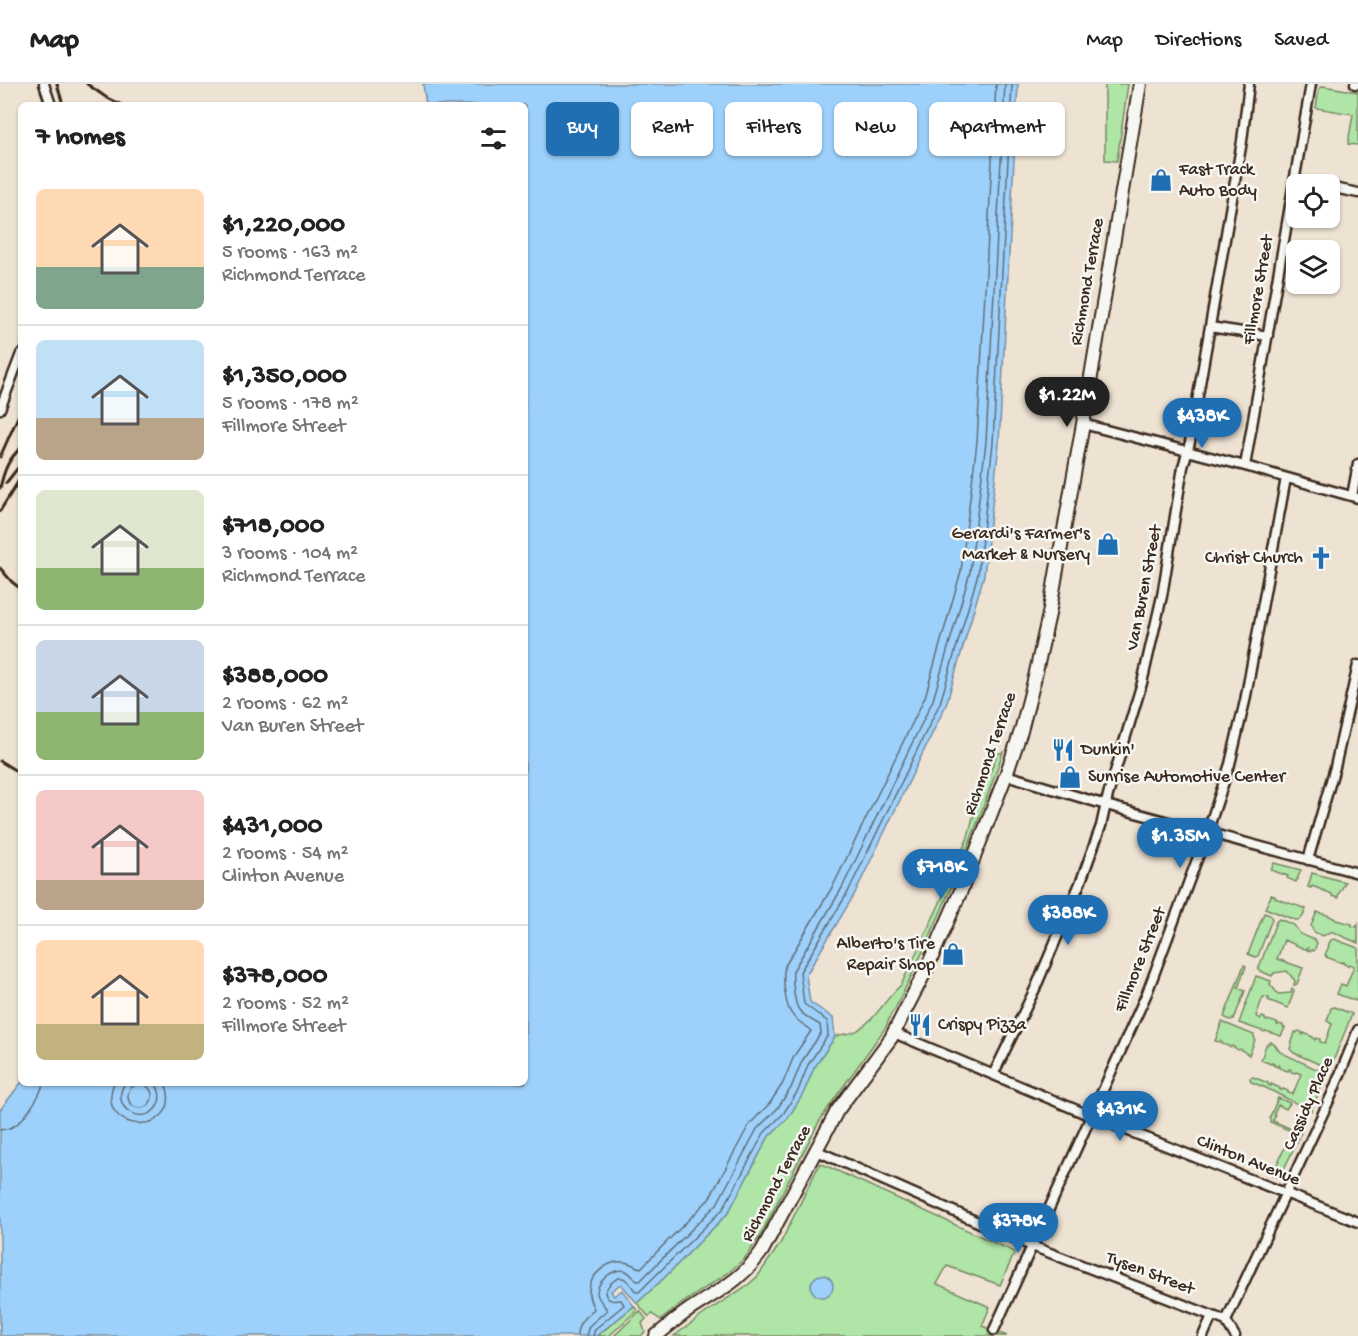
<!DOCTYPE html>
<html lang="en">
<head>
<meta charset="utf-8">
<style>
	body { margin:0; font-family:"Gochi Hand",sans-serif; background:#f2f2f2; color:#222; height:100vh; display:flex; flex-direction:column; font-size:22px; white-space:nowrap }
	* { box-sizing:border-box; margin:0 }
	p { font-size:20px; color:#767676 }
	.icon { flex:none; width:33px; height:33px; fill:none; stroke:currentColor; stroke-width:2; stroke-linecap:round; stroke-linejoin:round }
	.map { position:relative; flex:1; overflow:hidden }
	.details { position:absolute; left:18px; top:18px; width:510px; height:984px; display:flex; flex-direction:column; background:#fff; border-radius:9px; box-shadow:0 2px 4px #0004 }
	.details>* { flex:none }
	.guide { position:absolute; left:546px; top:18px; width:570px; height:54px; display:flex; gap:12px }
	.controls { position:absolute; left:1286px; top:90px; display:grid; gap:12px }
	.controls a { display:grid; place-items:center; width:54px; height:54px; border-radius:9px; background:#fff; box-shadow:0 2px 4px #0004; font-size:30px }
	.price { position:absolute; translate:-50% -51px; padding:0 14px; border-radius:21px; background:#1f6fb2; color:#fff; font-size:20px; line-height:39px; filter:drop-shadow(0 2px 3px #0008) }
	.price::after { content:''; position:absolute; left:50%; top:36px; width:18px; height:14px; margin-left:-9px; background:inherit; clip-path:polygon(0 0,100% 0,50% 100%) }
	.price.active { background:#222; color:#fff }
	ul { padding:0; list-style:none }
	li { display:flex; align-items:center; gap:18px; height:150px; padding:0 18px }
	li+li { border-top:2px solid #e0e0e0 }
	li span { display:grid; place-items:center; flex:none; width:168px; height:120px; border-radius:9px; color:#555 }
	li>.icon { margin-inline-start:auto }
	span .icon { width:72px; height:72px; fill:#fffc; stroke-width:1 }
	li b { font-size:26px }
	h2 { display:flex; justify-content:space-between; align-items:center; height:72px; padding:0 18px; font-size:26px }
	.pill { padding:0 21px; border-radius:9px; background:#fff; box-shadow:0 2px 4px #0004; font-size:21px; line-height:54px }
	.pill.active { background:#1f6fb2; color:#fff }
	header { display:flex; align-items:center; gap:36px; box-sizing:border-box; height:84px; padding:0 30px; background:#fff; border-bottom:2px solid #e0e0e0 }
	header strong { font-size:28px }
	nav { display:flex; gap:33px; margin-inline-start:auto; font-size:21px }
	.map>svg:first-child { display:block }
	.green { fill:#afe5a7; stroke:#758862; stroke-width:1.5 }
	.water { fill:#9dd1fb; stroke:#768ea3; stroke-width:1.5 }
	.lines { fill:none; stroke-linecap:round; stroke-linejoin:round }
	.shore { stroke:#626d76; stroke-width:1.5 }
	.minor-casing { stroke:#3b2a1e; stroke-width:13 }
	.secondary-casing { stroke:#3b2a1e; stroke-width:16 }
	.minor { stroke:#f6f6f2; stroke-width:8 }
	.secondary { stroke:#f6f6f2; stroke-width:12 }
	.rail { stroke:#3b2a1e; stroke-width:3 }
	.labels { text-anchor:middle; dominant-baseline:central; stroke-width:5; stroke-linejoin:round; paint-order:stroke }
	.poi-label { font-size:18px; fill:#3b2a1e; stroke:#f6f6f2; text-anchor:start }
	.street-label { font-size:18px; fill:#3b2a1e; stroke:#f6f6f2 }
</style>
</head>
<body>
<header>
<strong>Map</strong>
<nav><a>Map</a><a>Directions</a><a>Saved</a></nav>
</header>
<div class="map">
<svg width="1358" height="1252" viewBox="0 0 1358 1252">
	<rect width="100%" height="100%" fill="#eee2d3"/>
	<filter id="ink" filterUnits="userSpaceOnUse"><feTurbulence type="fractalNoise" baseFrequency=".0167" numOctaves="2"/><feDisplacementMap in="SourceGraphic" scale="12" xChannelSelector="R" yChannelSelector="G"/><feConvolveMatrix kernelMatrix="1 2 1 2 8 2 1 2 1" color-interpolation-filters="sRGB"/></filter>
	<g filter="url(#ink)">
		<path class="green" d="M1105,0H1128L1117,77L1105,76Z
			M1323,2L1358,8V61L1348,60L1353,30L1316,24L1319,5Z
			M1003,668C973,756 937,842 895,925L891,930L886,943L835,1014L819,1038L759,1154L745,1174L728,1189L678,1222L661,1236L652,1230L649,1233L637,1219L664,1194L728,1129L769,1052L788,1034L803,1010L814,984L835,953C842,949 851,951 858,946C877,934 885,915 901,901L939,821L968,753L973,733L997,670Z
			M1274,779L1301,786L1296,798L1287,794L1288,792L1271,786Z
			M1312,789L1345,798C1343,804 1338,808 1338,814L1332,812V810L1312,802L1311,804L1308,803Z
			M1271,812V811L1275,812V814C1288,819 1294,820 1306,825C1304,831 1302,837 1295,836L1265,824Z
			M1317,828C1325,831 1332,831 1336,836L1352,840V842L1356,843L1358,840V859L1333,848H1330L1323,852L1314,848L1311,842Z
			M1264,829L1270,831L1272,835L1258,872L1255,873L1248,870Z
			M1279,835L1294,841L1300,850L1315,856L1317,859L1314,867L1312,866L1311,867L1307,866L1308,864L1305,865L1284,856L1277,875L1303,884L1297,900L1294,901L1295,897L1287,887L1274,889L1272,892L1258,886L1276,838Z
			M1334,855L1358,864V912L1356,917L1337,910L1341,900L1346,902L1354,882L1349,880L1348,882L1344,880V878H1342V879L1326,873L1327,872L1325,871L1329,862L1328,861L1331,856Z
			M1244,881L1246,882L1238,904L1245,907L1234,935L1230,936L1224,933Z
			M1256,892L1271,897L1270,900L1278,910L1291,909L1292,905L1294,907L1288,924L1268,916L1269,914L1263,913L1256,932L1261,935L1262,933L1265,934V936L1267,937L1268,936L1277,939V941H1278L1279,940L1283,941V943L1285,944L1281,952L1266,947L1265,948L1239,939Z
			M1334,923L1352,930L1330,985L1294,969L1290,965L1295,948L1297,949L1298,947L1302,948V950L1303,951L1304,949L1313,953V954L1315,956L1316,954L1320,955V958L1325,959L1332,940L1327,937L1331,924Z
			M1222,938L1254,951L1255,956L1249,971L1240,965L1238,966L1232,962L1231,963L1222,960V958L1220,957L1219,958L1215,957Z
			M1271,958L1275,961L1280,968L1327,990L1311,1027L1266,1004L1251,998L1250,994L1253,993L1268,999V1001L1271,1002V1000L1280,1004V1006H1282L1283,1005L1288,1007V1009L1293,1010L1301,990L1296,988L1295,989L1291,988V986L1289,985L1288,987L1279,984V982L1278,981L1277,983L1273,981L1274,980L1272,979L1271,980L1261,976L1266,961Z
			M1278,1014L1290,1019L1286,1025L1278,1021L1274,1030L1275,1032L1273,1037L1296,1047L1299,1042L1303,1043L1300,1051L1270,1038L1271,1036L1269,1035Z
			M1291,1050L1299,1054L1281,1091L1277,1093L1272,1091Z
			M820,1079L1015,1168L1000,1201L947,1182L937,1200L990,1223L982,1242L1007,1252H674L711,1225L748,1201L758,1192L780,1160Z
			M634,1222L637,1226L609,1252H597Z
			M640,1227L646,1235L642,1239L645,1248L641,1252H614Z"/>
		<path class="water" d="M423,0H1018L999,360L984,491L946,621L854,811L806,891L810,918L833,934L835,953L814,984L803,1010L788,1034L769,1052L728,1129L664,1194L637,1219L621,1200L611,1207L614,1212L622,1206L634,1222L596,1252H0V1026L21,999H525V21H426Z
			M811 1202a11 11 0 1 1 22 0a11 11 0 1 1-22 0Z"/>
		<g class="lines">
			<path class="shore" d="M114,999C93,1053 187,1053 165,999
				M125,999C107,1027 150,1045 159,1018C161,1011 159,1005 155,999
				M128 1012a12 12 0 1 1 24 0a12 12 0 1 1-24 0Z
				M0,1046C5,1045 9,1045 14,1042C24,1036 42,1010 43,999
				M577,1252C577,1238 585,1233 594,1225C591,1219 588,1213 589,1206C590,1191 608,1176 623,1178C630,1178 635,1183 641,1184L709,1115L749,1041L770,1019L783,999L794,972L811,947L810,945C803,940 795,936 791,929C785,920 782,893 785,882L834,800L925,613L961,487L977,358L996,0
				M586,1252L589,1242L607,1226C604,1220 598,1216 597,1209C597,1197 614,1183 626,1187C630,1189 633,1193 637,1197H640L717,1120L757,1045L777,1025L791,1004L802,977L821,949L820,941C813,937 804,932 799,926C794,919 792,895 793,887L842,804L933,616L970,488L986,358L1005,0
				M593,1252L595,1245L624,1221L621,1216C613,1217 608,1218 605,1209C607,1202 617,1190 625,1195C629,1198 633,1204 636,1208H639L723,1125L764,1049L783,1030L798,1007L808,981L828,951L827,937L804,920L800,888L848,808L940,619L978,490L993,359L1012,0"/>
			<g class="minor-casing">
				<path id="minor" d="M44,0L51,21
					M1355,0H1358
					M1295,97L1314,100
					M1329,103L1358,109
					M1210,243L1268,252
					M0,325L21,270
					M1083,340L1245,382L1358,414
					M1245,382L1311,0
					M1352,412L1358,380
					M1006,691L1106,721L1358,789
					M1308,776L1335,683L1358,581
					M894,949L1091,1032L1358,1138
					M993,991L1035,905L1081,797L1101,742L1108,711L1142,599L1162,512L1183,383L1190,358L1242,57L1249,0
					M815,1066L1032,1162L1226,1237L1235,1252
					M1226,1237L1332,1010L1358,946
					M994,1246L1147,909L1207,749L1230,680L1245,617L1286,394
					M1203,1252L1212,1232"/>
			</g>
			<g class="secondary-casing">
				<path id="secondary" d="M656,1252C667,1243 677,1234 689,1226C719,1206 741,1197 762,1167L837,1027L891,954L927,884L960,809L1006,691L1021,647L1034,597L1049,530L1083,340L1140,0"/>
			</g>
			<use href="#minor" class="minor"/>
			<use href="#secondary" class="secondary"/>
			<path class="rail" d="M57,0L63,21
				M87,0L107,14L122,21
				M0,373L21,326
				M6,399L21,380
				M0,404C4,387 8,375 21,364
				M0,427L21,393
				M0,484L12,498L21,505
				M0,677L21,690"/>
		</g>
	</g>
	<defs>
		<g id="shop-bare" transform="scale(1.8)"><path d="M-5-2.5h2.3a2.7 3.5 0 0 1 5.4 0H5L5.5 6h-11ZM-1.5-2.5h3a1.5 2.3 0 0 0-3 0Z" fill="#1f6fb2" stroke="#f6f6f2" stroke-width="2.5" paint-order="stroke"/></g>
		<g id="church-bare" transform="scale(1.8)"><path d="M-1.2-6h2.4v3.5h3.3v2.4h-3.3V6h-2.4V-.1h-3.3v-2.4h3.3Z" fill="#1f6fb2" stroke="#f6f6f2" stroke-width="2.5" paint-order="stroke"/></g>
		<g id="restaurant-bare" transform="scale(1.8)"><path d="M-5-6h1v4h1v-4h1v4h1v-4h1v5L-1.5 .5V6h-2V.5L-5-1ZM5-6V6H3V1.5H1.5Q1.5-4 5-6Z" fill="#1f6fb2" stroke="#f6f6f2" stroke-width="2.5" paint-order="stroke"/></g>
	</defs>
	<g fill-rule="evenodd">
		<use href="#shop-bare" x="1161" y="96"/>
		<use href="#shop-bare" x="1108" y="460"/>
		<use href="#church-bare" x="1321" y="474"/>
		<use href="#restaurant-bare" x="1063" y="666"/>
		<use href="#shop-bare" x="1070" y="693"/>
		<use href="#shop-bare" x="953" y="870"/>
		<use href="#restaurant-bare" x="920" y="941"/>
	</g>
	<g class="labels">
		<g class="poi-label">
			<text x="1179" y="86">Fast Track<tspan x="1179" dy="21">Auto Body</tspan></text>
			<text x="1090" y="450" text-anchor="end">Gerardi's Farmer's<tspan x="1090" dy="21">Market &amp; Nursery</tspan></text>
			<text x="1303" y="474" text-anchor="end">Christ Church</text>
			<text x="1081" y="666">Dunkin'</text>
			<text x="1088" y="693">Sunrise Automotive Center</text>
			<text x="935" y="860" text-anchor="end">Alberto's Tire<tspan x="935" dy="21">Repair Shop</tspan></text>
			<text x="938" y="941">Crispy Pizza</text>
		</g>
		<g class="street-label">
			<text transform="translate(1088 198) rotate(-80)">Richmond Terrace</text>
			<text transform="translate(1259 206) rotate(-80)">Fillmore Street</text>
			<text transform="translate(1145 504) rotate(-79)">Van Buren Street</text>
			<text transform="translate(991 670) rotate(-71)">Richmond Terrace</text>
			<text transform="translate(1141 876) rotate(-68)">Fillmore Street</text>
			<text transform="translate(1309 1020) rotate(-66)">Cassidy Place</text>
			<text transform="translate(1248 1077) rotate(22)">Clinton Avenue</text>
			<text transform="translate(777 1100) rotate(-62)">Richmond Terrace</text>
			<text transform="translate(1150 1190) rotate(21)">Tysen Street</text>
		</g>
	</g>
</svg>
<div class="controls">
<a><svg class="icon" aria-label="locate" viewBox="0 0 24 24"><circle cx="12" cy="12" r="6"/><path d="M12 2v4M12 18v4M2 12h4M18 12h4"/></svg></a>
<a><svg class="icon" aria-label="layers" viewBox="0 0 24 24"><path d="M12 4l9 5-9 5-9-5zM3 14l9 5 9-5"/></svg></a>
</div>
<b class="price active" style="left:1067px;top:344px">$1.22M</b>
<b class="price" style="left:1202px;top:365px">$438K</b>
<b class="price" style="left:1180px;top:785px">$1.35M</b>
<b class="price" style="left:941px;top:816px">$718K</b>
<b class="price" style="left:1068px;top:862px">$388K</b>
<b class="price" style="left:1120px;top:1058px">$431K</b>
<b class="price" style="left:1018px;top:1170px">$378K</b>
<div class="guide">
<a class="pill active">Buy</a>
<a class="pill">Rent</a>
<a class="pill">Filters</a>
<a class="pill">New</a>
<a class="pill">Apartment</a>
</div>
<section class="details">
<h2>7 homes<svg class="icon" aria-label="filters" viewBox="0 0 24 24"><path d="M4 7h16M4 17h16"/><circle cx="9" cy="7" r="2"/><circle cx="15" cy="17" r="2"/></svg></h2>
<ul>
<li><span style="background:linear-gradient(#ffd9b3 65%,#7fa58c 0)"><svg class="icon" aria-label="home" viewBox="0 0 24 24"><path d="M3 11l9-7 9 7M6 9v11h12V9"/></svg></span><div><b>$1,220,000</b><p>5 rooms · 163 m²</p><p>Richmond Terrace</p></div></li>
<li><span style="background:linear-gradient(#bfe0f5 65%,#b9a48a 0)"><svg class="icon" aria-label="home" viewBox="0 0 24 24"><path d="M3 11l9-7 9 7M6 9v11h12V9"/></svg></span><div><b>$1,350,000</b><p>5 rooms · 178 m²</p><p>Fillmore Street</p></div></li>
<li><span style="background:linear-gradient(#dfe7d0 65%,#8fb573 0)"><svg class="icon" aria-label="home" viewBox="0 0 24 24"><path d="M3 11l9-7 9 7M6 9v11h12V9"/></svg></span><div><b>$718,000</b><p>3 rooms · 104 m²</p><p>Richmond Terrace</p></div></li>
<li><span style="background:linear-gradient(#c9d6e8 60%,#8fb573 0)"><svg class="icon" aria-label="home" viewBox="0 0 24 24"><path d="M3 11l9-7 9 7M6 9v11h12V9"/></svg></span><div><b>$388,000</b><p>2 rooms · 62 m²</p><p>Van Buren Street</p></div></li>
<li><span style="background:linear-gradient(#f6c9c9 75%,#b9a48a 0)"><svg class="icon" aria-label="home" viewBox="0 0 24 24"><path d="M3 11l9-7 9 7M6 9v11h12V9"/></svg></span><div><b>$431,000</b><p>2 rooms · 54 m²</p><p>Clinton Avenue</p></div></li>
<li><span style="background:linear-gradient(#ffd9b3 70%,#c2b280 0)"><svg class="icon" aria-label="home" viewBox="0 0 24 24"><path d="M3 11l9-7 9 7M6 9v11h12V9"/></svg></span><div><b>$378,000</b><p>2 rooms · 52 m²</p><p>Fillmore Street</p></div></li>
</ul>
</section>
</div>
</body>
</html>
